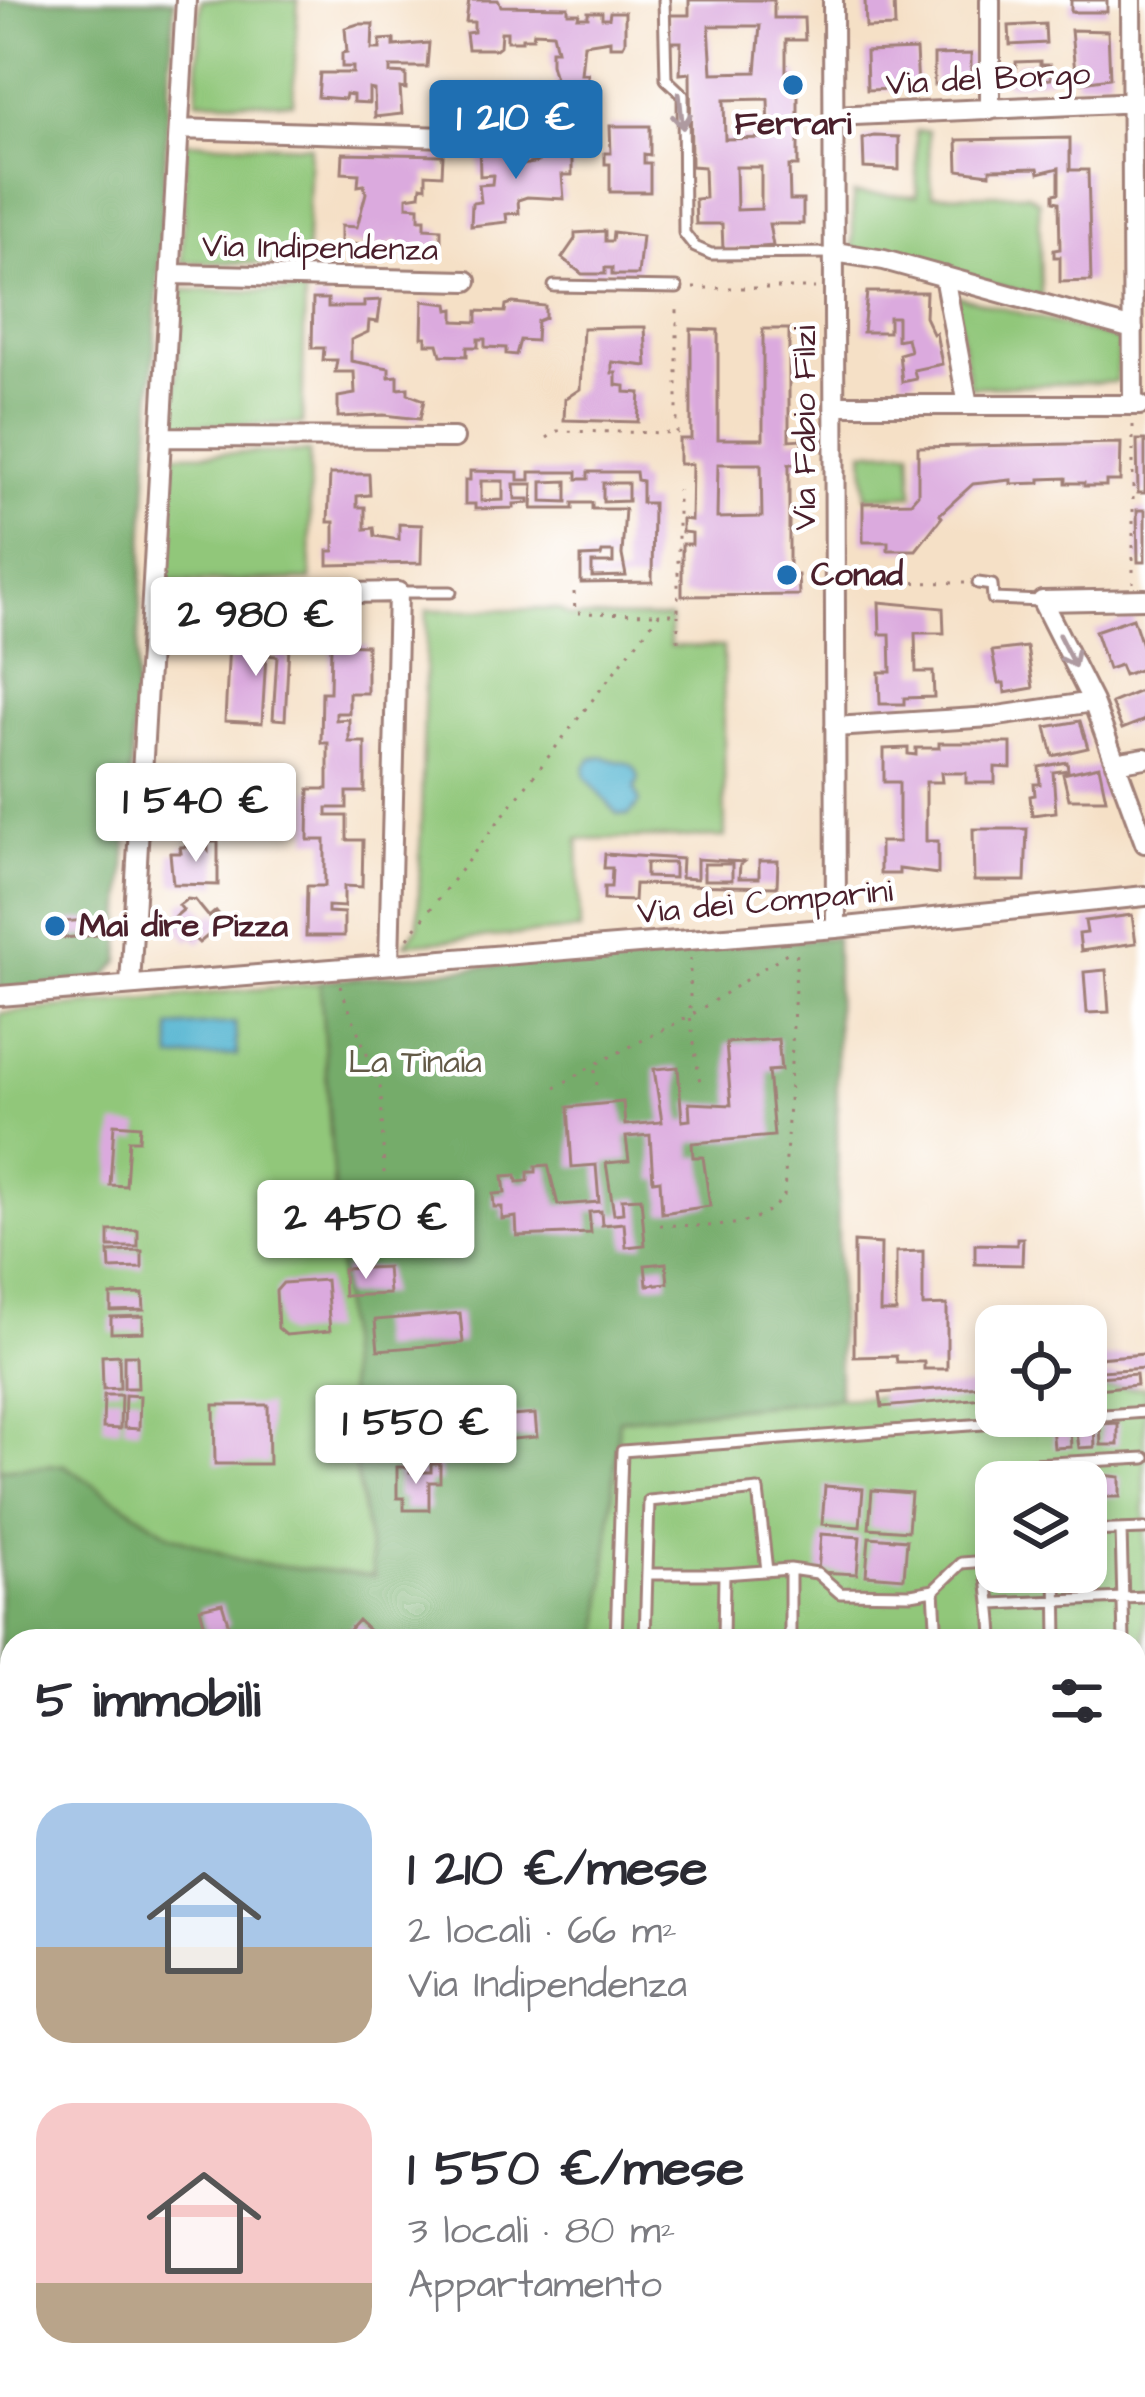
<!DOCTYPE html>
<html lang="it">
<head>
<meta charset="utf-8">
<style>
	body { margin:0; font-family:"Architects Daughter",sans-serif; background:#f7f7f7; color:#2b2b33; height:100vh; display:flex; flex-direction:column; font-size:45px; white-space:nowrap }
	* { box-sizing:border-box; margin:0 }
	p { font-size:39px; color:#7c7c81 }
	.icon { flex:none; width:66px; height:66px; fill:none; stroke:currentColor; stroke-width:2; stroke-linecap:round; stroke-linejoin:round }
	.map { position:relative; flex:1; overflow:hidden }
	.panel { position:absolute; left:0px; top:1629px; width:1146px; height:768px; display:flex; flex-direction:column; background:#fff; border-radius:36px 36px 0 0; box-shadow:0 6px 18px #0003 }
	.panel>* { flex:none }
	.buttons { position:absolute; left:975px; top:1305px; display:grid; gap:24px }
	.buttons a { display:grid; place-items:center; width:132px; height:132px; border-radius:24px; background:#fff; box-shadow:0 6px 18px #0003; font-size:60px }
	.price { position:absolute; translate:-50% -102px; padding:0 27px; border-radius:12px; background:#fff; color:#222; font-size:39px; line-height:78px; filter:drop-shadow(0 3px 6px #0008) }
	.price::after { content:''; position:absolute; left:50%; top:72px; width:36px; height:27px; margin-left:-18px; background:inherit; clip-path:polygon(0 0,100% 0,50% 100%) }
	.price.on { background:#1f6fb2; color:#fff }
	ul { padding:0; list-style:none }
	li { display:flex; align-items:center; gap:36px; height:300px; padding:0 36px }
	li span { display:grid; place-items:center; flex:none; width:336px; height:240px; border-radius:36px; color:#555 }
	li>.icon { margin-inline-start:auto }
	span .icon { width:144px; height:144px; fill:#fffc; stroke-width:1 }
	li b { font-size:51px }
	h2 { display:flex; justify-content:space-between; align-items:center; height:144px; padding:0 36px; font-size:51px }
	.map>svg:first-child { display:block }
	.green { fill:#91c77a; stroke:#6e7352; stroke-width:3; fill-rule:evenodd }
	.forest { fill:#74ac6a; stroke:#5f664a; stroke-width:3 }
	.water { fill:#51b4d0; stroke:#4e6a7e; stroke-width:3 }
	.building { fill:#dbaade; fill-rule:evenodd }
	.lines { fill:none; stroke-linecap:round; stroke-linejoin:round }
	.lane-casing { stroke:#a08078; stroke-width:15 }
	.street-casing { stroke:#a08078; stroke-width:24 }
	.path { stroke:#a08078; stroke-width:3; stroke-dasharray:3 9; stroke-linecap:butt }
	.lane { stroke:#fff; stroke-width:9 }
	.street { stroke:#fff; stroke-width:18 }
	.oneway { stroke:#ae9aa0 }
	.poi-dot { fill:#1f6fb2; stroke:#fff; stroke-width:4.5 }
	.labels { text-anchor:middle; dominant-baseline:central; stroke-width:9; stroke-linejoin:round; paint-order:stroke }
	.street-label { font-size:33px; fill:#4a1f2b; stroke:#fff }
	.poi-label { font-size:33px; font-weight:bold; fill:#4a1f2b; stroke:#fff; text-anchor:start }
	.park-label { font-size:33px; fill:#635a47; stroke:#fff }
</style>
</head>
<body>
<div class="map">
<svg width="1145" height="2397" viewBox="0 0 1145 2397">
	<rect width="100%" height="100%" fill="#fff"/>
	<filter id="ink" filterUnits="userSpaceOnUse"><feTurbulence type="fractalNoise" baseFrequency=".00833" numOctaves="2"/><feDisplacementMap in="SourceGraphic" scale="24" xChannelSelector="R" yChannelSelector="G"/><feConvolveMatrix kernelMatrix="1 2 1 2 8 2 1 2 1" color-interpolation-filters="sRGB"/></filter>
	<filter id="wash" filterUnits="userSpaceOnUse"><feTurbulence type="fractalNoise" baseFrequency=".004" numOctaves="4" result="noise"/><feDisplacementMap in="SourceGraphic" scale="48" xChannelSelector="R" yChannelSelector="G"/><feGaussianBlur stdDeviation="2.7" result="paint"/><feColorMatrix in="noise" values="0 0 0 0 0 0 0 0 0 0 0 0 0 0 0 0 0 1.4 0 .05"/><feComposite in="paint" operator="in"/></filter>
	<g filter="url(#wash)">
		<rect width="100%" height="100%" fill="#f5e0c6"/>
		<path class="green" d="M201,0H298L293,103L197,100Z
			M916,131H928L932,195L1027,194L1039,201L1041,297L853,250V194L917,196Z
			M186,142L310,146L306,265L182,262Z
			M182,290L305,292L302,424L174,425Z
			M954,295L1119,340L1116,382L970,387Z
			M911,450L913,495L866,497L864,451Z
			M309,452L311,580L164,583L174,454Z
			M558,609L570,617L670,618V646L723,647L725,837L578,839L580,930L405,944L418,926L427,610Z
			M633,954L351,1443L374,1577L246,1562L170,1535L64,1465L0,1469V1013Z
			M1145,1387V2137L1134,2136V1641H600L619,1419L839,1398L996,1392V1416H1086V1389ZM996,1482H1086V1572H996Z"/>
		<path class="forest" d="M0,0H174L120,961L105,977L0,991Z
			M836,937L839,1398L619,1419L600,1641H12V1916H0V1469L64,1465L170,1535L246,1562L374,1576L351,1443L320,981Z
			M1134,2137H1145V2397H1105V2385H1134Z"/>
		<path class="water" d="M603,756C618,766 635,756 639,779L635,788L640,803L629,815L617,814L585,776V767L591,759Z
			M235,1023L237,1055L172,1059L170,1027Z"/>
		<g id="blocks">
			<path class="building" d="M469,0H498L501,6L568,7V13H579L578,17H588V12H602V18H609L610,12H625V42L623,46H610V40L584,44L581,74H588V87L558,90L551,64V50H557L553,33L534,32L533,38H522V41H507V32H501L500,46L496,49H468L466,33L474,32V22H466Z
				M689,0H774V18H804L805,40H786V73H798V166H789L790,200H803V224H769L773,246L723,250L722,224H696L695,199L705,198L704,167L691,166L690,73L680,74L681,42H670L669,15H689ZM709,26H760L756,72L712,73ZM768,99L769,138L725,139L724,100ZM736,167H761V209L737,210Z
				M865,0H894L895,27L866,28Z
				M1071,0H1107V12H1071Z
				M358,24H373L372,49H380V40L394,39V46L429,43L427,67H390V73L406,74V89L400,88L402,114L375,117L374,90L369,89V103L353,102V95L346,94L345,99L318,97L320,73H353V67H342V53L347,52L345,28Z
				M1045,24L1046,43L1010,45L1009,26Z
				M1071,30L1108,31L1110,78L1076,83Z
				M916,50L918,88L867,90L866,52Z
				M971,54V86L934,85V55Z
				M1040,61V65H1050L1051,79L1006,85L1005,70L1016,69V62Z
				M610,126H650V155L644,154V163H650V192H610V164H605V153H611Z
				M874,136L899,137V170L864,168L863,139Z
				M1070,138V170H1088L1091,281L1060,282V257H1054V250L1060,249L1059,202L1054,201V194L1059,193V168L1039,173L1038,168L990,169V174L958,170L957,140Z
				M479,141L500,142V152H519L518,166L538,162V156L572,153V175H562L564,199L527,197L518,200L519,213L506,214L507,222L471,226L472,203L481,202L479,185L492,184L493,175L480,176Z
				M343,153L443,155L442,175L426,174V187L421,186L420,195L407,197V206L419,207V219H425V228L441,229V245L405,247L398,246V240L384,247L341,243V226L357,227L366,193L364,185L358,186L359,174L342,173Z
				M605,231V241H612L613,232L642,236L638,275H612V268H605V274H582L562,258L575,239V233Z
				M867,292H926L925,317L933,334L936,333L942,364L914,370L916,379L902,382L899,354L910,351L907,338L897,340V317H889V332H863Z
				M313,299H328V307H364V301L381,300L378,322L369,321L368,332L351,340V361L389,368V377L398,376V389L408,388V394L424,400L420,419L384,415L338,417V397L355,394L354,372H335L337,360H323L324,348H312Z
				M423,301L448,304L449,310L454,309V321L477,322V311L505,312L506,305L513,303L545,306V318L537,321L536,341L520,340L516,355L506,354V348L485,347V339H478V347H467V356L441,355L438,344H426V337H422Z
				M633,327H645L647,366L612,362V373H616V385L625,386V392L640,393L638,422L564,420L565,399L580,389L583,328Z
				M691,329L718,330V439H763V329H789V440L802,439L801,464H789V575H798L799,595L682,596V544H692V533L682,532V519L691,520L692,464H679V439H691ZM718,464H761L762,517L717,518Z
				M1137,440H1145V493H1138Z
				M1121,443L1120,481H1106V486H1084V483H1066V478L1040,479V483L1011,484V480L973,484L940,514L942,517L916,550H888V542H863V503L911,502L918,494V447Z
				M470,471L518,472V480H530V472H577V479H588V472H636L637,480L642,481V503H653L652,582L581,583V557L601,556L602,552H613V563H592V577L626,576L622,555L625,509H592V503H573V509H532L533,484H514L515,499H529V503L514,504V508L475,509V504H465V480H470ZM481,481H503V500L481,501ZM567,481V502L542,501V482ZM603,483H628V501L603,502Z
				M330,474H369L370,495L357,496V507H365V529L374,528L375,536L399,540V524L422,525L421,563L328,565V551H334V522H328Z
				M1137,510H1145V562H1138Z
				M879,602L943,608L944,633H915L916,672H933L934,697L904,698V704H880L879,672H891L890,634H880Z
				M1133,618L1145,654V668L1124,675L1120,665L1108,669L1095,631Z
				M277,627H290L285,720L273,719L277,656L266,655L262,723L225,721L229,642L267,644L266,649H276Z
				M331,644L367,645V693H349V713H336V720L349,719V742H365V792H347V808H327V816H347V840H363L362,887L344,886V907L328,906V912L344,913V936H306L307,886H325V840H308L309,789H328V743H321L322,692H330Z
				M1027,647L1033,688L1005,693L1004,683H998L992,651Z
				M1145,689V720L1122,729L1111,703Z
				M1080,721L1088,748L1053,756L1046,727Z
				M939,743H1011V768L995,767V783H966V773H941L942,782H926V841H938V874L899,869V874H880V842H899V782H884V749L908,748V754L916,755V748H939Z
				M1067,762L1068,770L1053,772L1056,812L1032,815L1030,796L1035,795L1034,784H1040L1039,767Z
				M1099,766L1106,799H1069L1063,774Z
				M210,782V831L196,832L195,818H188V824L171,825L169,789Z
				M973,829H1027L1025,881H974Z
				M208,842H218V885L173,884L170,853H181L180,847L205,846L208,850Z
				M605,854L682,859L681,878L697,879V859L744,862L740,865L739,878H759V861H778L777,887L635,884L634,901L604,900V887H611L612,868H604ZM646,863H674V878L646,877ZM704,864H732V880H704Z
				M187,899L195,900L209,917L216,911L225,922L199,943L193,937L188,941L170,921L183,910L179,905Z
				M1132,915L1136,943L1081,951L1079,934L1087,933L1085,921Z
				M96,919L98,935L63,938L62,922Z
				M1106,970L1109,1012L1087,1013L1084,972Z
				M778,1039L781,1070L768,1071L774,1136L692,1143L693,1157H703L710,1206L662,1213L660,1180L653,1181L650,1135L626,1137L629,1161L606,1163L614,1214L623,1213L622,1199L641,1198L645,1245L626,1247L624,1223L602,1225L601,1211L589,1212L591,1233L517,1236L516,1217L502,1219V1207H494L493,1194L505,1193L503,1176L516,1175L517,1182L528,1181V1172H536V1166L548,1165L558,1205L599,1202L596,1165L572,1167L568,1107L623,1102L625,1125L662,1122L654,1069L678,1067L682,1121L690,1120L689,1103L731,1105L726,1043Z
				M114,1124L140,1126L139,1140H129L126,1186L110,1185Z
				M138,1230V1247H109V1231Z
				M1017,1238H1023L1022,1265L975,1264V1244L1017,1245Z
				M854,1242L881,1244L880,1312H896V1252L923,1251V1306L947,1305V1369H924V1362H897L896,1356L854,1357Z
				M142,1251V1268L110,1269L109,1252Z
				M666,1263L668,1283L647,1285L645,1265Z
				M387,1267L389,1294L344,1296L343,1269Z
				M326,1280L330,1331L286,1335L278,1328L276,1291L283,1283Z
				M143,1294L144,1310L111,1311V1295Z
				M460,1313L463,1343L378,1350L375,1320Z
				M143,1316V1332L111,1333V1317Z
				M1145,1354V1368L1086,1372V1359Z
				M119,1355L120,1388L103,1389L102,1356Z
				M124,1355H137L138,1388H124Z
				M1136,1374L1137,1385L1086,1390V1378Z
				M996,1385V1397L882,1407L880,1393Z
				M104,1395H121L120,1429L103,1428Z
				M125,1395L140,1396L139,1429L124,1428Z
				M214,1405H268L269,1464H215Z
				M535,1414L537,1437L466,1443L464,1420Z
				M1118,1423V1445H1101L1100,1424Z
				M1094,1425L1095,1447L1079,1448L1076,1426Z
				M1070,1426L1071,1447L1054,1448L1052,1427Z
				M431,1464H440V1482H429V1510H404V1498H397V1467H410V1472H431Z
				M1103,1475L1120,1477V1497H1103Z
				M825,1486L863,1489L860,1527L822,1524Z
				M872,1490L911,1493L908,1531L869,1528Z
				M821,1534L860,1537L857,1574L818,1572Z
				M869,1537L907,1540L904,1578L866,1575Z
				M222,1603L229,1626L224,1627L226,1641L203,1638L206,1631L200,1608Z
				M358,1620L373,1634L366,1641H337L336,1630L348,1631Z"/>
		</g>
	</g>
	<g filter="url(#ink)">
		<use href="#blocks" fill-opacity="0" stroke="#a08078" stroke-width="3"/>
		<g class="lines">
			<g class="lane-casing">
				<path id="lane" d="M664,0L666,79L683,95L684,233L695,247L711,254L832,253
					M554,286L677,288
					M978,583L992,585L993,599L1042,601
					M398,592H451
					M1121,1530L1124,1641
					M1086,1531L1145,1529
					M790,1569L817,1573L840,1593L911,1594L934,1590
					M1056,1572L1057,1641
					M648,1574H724L790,1569V1641
					M993,1604L1145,1597
					M616,1641L622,1451L1145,1412
					M645,1641L649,1501L758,1490L767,1571
					M723,1641L724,1574
					M937,1641L934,1590L962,1563L987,1561
					M993,1641C993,1590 971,1519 986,1472L995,1466L1145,1458
					M0,1901H12
					M1134,2018L1139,2050L1138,2127"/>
			</g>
			<g class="street-casing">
				<path id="street" d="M833,0L836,928
					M990,0V110
					M1131,0L1133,405
					M833,116L1140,102
					M179,129L447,137
					M835,252L884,260L1133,329
					M171,274L467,281
					M944,276L968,405
					M835,405H1140
					M162,437L454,438
					M153,597L398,592L389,963
					M1145,599L1042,601L1093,702L1145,843
					M835,727L991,717L1093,702
					M1115,763L1145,758
					M130,985L186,0
					M0,996L836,928L1145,896"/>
			</g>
			<path class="path" d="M693,288H815
				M1133,425V583
				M547,438L557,431L677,433V306
				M854,582L965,583
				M574,592L575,613L657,614
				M678,641V615
				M408,938L659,614H678V490
				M690,958V1016L700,1083
				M340,986L381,1090L386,1229
				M597,1085L594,1065L690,1016L787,953
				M555,1088L592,1066
				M660,1225C705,1225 754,1234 784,1196L797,949"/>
			<use href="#lane" class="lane"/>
			<use href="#street" class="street"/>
		</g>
		<defs><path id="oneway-shaft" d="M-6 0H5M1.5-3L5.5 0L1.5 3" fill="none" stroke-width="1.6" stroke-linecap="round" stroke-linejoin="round" transform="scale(3)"/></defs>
		<g class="oneway">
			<use href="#oneway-shaft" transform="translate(681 111) rotate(84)"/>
			<use href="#oneway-shaft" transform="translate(1067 651) rotate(63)"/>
		</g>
	</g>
	<g class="poi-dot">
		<circle cx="793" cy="85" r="12"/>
		<circle cx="787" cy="575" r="12"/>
		<circle cx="55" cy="926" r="12"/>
	</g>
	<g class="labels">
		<g class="street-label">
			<text transform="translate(988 79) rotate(-3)">Via del Borgo</text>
			<text transform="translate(320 248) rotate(1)">Via Indipendenza</text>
			<text transform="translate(805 428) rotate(-90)">Via Fabio Filzi</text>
			<text transform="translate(765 902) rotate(-5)">Via dei Comparini</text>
		</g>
		<g class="poi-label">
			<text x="793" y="124" text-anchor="middle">Ferrari</text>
			<text x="811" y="575">Conad</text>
			<text x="79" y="926">Mai dire Pizza</text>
		</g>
		<g class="park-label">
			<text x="415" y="1062">La Tinaia</text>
		</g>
	</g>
</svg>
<div class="buttons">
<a><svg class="icon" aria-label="locate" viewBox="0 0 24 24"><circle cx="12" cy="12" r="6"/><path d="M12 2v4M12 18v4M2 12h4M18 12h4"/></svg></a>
<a><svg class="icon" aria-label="layers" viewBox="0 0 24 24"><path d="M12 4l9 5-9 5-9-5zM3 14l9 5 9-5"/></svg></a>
</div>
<b class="price on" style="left:516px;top:182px">1 210 €</b>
<b class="price" style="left:256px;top:679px">2 980 €</b>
<b class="price" style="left:196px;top:865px">1 540 €</b>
<b class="price" style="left:366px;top:1282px">2 450 €</b>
<b class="price" style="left:416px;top:1487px">1 550 €</b>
<section class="panel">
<h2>5 immobili<svg class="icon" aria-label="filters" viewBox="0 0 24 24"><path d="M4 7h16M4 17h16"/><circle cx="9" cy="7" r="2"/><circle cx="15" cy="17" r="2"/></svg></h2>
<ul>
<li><span style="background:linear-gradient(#a9c7e8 60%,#b9a48a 0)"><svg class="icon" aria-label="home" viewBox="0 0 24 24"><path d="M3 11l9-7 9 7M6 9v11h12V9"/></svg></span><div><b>1 210 €/mese</b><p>2 locali · 66 m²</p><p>Via Indipendenza</p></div></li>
<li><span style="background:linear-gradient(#f6c9c9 75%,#b9a48a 0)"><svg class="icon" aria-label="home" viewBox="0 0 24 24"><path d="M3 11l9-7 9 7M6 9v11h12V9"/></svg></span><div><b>1 550 €/mese</b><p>3 locali · 80 m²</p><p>Appartamento</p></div></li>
</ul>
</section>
</div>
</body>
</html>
